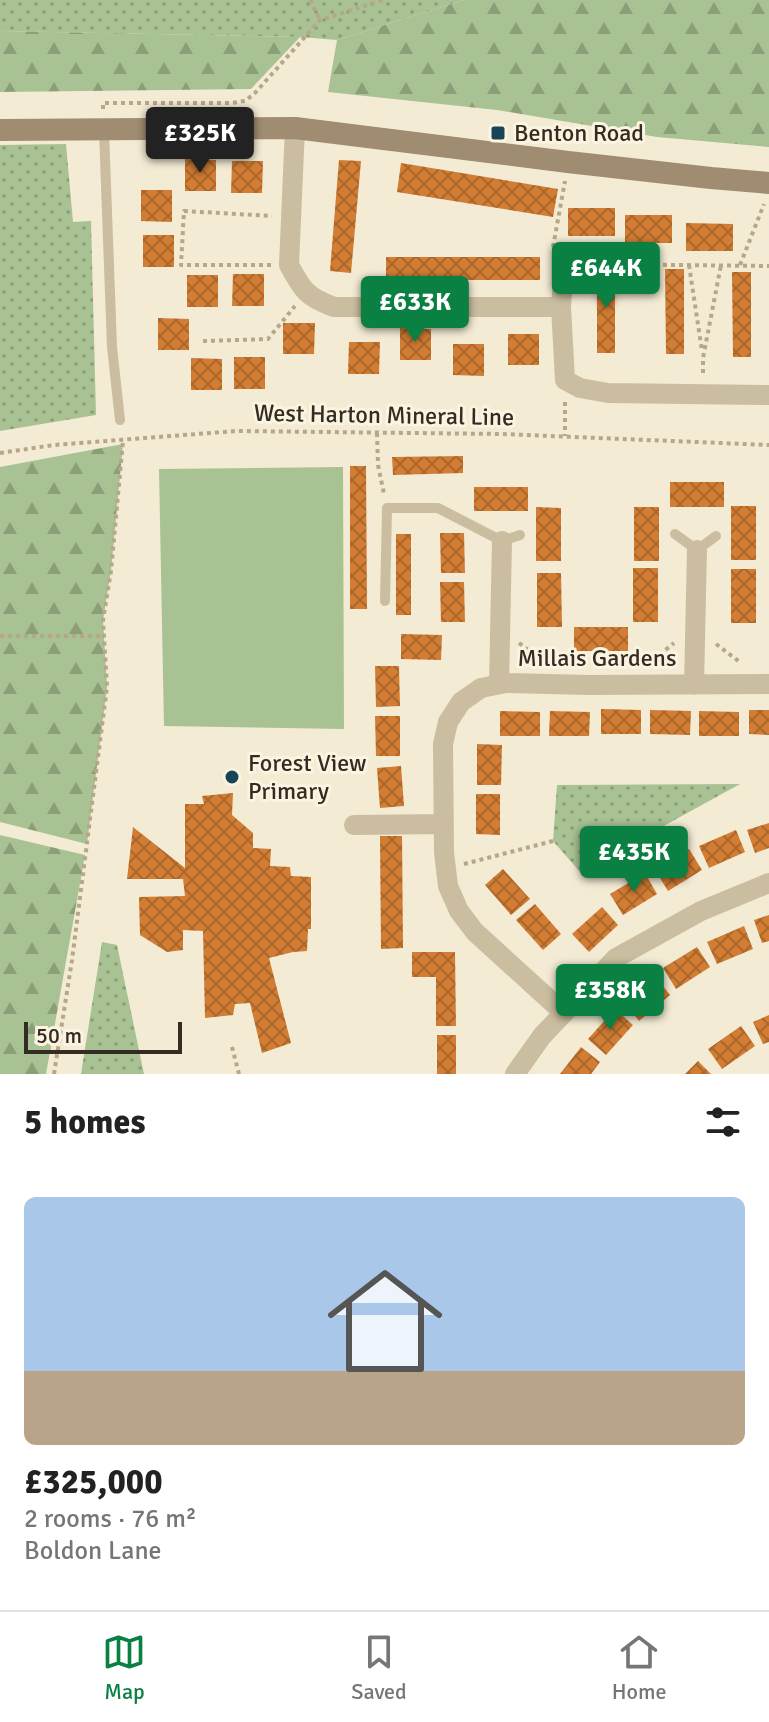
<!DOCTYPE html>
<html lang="en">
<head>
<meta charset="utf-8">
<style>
	body { margin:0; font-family:Signika,sans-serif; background:#f6f6f6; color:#222; height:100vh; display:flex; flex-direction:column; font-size:30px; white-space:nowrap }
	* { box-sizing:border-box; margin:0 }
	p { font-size:26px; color:#767676 }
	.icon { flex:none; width:44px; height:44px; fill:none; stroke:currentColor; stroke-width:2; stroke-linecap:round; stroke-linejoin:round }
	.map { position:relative; height:1074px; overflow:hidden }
	.sheet { display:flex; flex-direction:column; background:#fff; flex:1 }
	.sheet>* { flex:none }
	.scale { position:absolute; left:24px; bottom:20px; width:158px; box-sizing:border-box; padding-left:8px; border:4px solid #342c24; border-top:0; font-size:22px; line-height:28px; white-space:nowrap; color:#342c24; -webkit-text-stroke:6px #faf4e0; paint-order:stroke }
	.price { position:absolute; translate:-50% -68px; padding:0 18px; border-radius:8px; background:#0b8043; color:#fff; font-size:26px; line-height:52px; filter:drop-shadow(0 2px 4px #0008) }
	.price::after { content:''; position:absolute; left:50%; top:48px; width:24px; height:18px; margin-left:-12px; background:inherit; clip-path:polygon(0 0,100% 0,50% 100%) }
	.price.active { background:#222; color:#fff }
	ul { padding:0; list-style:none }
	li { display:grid; align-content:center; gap:16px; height:424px; padding:0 24px }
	li span { display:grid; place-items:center; height:248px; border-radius:12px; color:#555 }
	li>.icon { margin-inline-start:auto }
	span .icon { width:144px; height:144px; fill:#fffc; stroke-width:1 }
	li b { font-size:34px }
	h2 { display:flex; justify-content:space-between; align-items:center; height:96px; padding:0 24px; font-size:34px }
	.tab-bar { display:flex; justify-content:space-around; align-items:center; height:112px; border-top:2px solid #e0e0e0; background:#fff; font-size:22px; color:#767676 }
	.tab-bar a { display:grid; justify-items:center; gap:4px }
	.tab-bar .active { color:#0b8043 }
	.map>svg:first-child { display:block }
	.grass { fill:url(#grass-dots) }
	.forest { fill:url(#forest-firs) }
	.garden { fill:#a8c293 }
	.building { fill:url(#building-cross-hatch) }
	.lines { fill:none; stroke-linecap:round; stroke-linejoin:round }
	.path { stroke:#b7a78a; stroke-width:4; stroke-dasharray:4 4; stroke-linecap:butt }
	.service { stroke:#cbbd9f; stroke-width:10 }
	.minor { stroke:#cbbd9f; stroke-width:20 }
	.secondary { stroke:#9f8c71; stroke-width:22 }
	.poi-dot { fill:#164558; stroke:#faf4e0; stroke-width:3 }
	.labels { text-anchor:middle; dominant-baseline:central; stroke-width:6; stroke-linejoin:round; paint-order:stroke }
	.poi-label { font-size:24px; fill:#342c24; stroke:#faf4e0; text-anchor:start }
	.street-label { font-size:24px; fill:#342c24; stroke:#faf4e0 }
</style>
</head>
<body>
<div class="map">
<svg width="769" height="1074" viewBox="0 0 769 1074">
	<defs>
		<pattern id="grass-dots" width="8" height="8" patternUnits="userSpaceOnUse" patternTransform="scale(2)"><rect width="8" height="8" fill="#a8c293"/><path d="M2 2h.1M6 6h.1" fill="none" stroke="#8a9e78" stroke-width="1.8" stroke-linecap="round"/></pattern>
		<pattern id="forest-firs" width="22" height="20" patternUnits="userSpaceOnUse" patternTransform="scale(2)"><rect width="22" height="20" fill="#a8c293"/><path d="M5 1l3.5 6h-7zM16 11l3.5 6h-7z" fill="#8a9e78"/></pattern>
		<pattern id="building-cross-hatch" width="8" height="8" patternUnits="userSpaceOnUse" patternTransform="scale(2)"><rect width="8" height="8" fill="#d27d33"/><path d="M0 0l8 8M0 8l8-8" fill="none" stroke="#ab672b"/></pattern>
	</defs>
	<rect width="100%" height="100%" fill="#f3ebd4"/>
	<path class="grass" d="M0,0H464L337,40L300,37L0,31Z
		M66,144L73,222L91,221L96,415L0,431V145Z
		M740,784L580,872L553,841L557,785Z
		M102,942L117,945L144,1074H81Z"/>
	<path class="forest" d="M464,0H769V147L657,137L497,110L328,92L337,40Z
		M0,31L300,37L251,89L0,92Z
		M123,444L111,571L103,620L107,687L87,844L0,822V467Z
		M0,835L85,855L46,1074H0Z"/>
	<path class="garden" d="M343,467L344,729L164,726L159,469Z"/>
	<path class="building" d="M185,159L216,160V191H185Z
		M339,160L361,161L351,273L330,271Z
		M232,161H263L262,193H231Z
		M401,163L558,189L553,217L397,192Z
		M141,190H172V222L141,221Z
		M568,208H615V236H568Z
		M625,215H672V243H625Z
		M686,223L733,224V251H686Z
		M143,235H174V267H143Z
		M386,257H540V280H386Z
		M597,268H615V353H597Z
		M665,269H684V354H666Z
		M732,272H751V357H733Z
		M233,274H264V306H232Z
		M187,275H218V307H187Z
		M158,318L189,319V350H158Z
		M283,323H315L314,354H283Z
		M400,328L431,329V360H400Z
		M508,334H539V365H508Z
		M349,342H380L379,374H348Z
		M453,344H484V376L453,375Z
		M234,357H265V389H234Z
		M191,358L222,359V390H191Z
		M463,456V473L393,475L392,457Z
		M350,466H366L367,609H350Z
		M670,482H724V507H670Z
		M474,487H528V511H474Z
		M731,506H756V560H731Z
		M536,507L561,508V561H536Z
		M634,507H659V561H634Z
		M440,533H464L465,573H441Z
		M396,534H411V615H396Z
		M633,568H658V622H633Z
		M731,569H756V623H731Z
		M537,573H561L562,627H537Z
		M440,582H464L465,622H441Z
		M574,627H628V651H574Z
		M401,634L442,635L441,660L401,659Z
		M375,666H399L400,706L376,707Z
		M601,709L641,710V734H601Z
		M650,710L691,711L690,735L650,734Z
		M749,710H769V735L749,734Z
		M500,711L540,712V736H500Z
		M550,711L590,712L589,736H549Z
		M699,711L739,712V736H699Z
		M375,716H400V756H376Z
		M477,744L502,745L501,785H477Z
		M401,766L404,806L380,808L377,768Z
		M233,793L232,815L253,833V848L271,849L270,866L290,867L291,876L311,877V929H308L307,951L293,952L269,958L291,1043L262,1053L250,1003L235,1004L233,1015L205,1018L203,931L183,930V950L167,952L140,935L139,897L185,896L183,879H127L133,827L185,868V804H204L202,796Z
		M476,794H500V835L476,834Z
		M769,823V848L755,853L747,830Z
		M736,830L745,852L709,868L699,846Z
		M380,836H402L403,948L381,949Z
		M689,849L702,870L668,891L655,870Z
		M503,869L530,899L511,915L485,885Z
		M645,873L657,894L623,915L610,894Z
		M535,904L561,934L543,950L516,920Z
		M602,907L618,925L589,952L572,934Z
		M769,915V941L762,943L754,920Z
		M744,926L753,949L717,964L707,942Z
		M697,947L710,967L676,989L663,968Z
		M412,952H455L456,1026H436V977H412Z
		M655,976L670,995L639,1021L624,1002Z
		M615,1009L633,1025L606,1055L588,1039Z
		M769,1015V1042L763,1044L753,1022Z
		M741,1026L755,1046L722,1069L708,1049Z
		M437,1035H456V1074H437Z
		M581,1047L600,1062L591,1074H560Z
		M698,1061L711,1074H685Z"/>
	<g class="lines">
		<path class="path" d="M310,0L320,20
			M103,109V103H231L245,101L255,93L320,20L383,0
			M553,247L565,181
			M583,264L769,266
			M271,265H181L184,211L272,216
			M689,265L702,351
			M740,265L764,204
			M203,341L268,339L295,306
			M703,373V358L721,265
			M565,402V436
			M377,433L378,465L384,494
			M0,453L54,445L236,431L502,434L769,445
			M0,636H102
			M519,643L547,664
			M716,644L741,663
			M647,665L674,643
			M464,864L553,841
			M232,1047L239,1074
			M54,1074L72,960L107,687L103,620L111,571L123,441"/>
		<path class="service" d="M104,131L112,347L120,420
			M675,534L697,550L716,536
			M385,601L387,508H438L502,541L520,535"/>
		<path class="minor" d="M295,128L289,265C303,291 307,297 334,307H561
			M564,264L561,307L565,380L580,388L608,393L769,395
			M499,684L502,541
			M694,685L697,550
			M354,825L444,824
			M564,1013L475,932L459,911L448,886L444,852L443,744L448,722L461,702L481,688L506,683L589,685L769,684
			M515,1074L542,1036L616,958L701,911L769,883"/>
		<path class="secondary" d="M0,130L295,128L568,162L711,178L769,183"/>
	</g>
	<g class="poi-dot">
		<rect x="490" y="125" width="16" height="16" rx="4"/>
		<circle cx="232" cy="777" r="8"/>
	</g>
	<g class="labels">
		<g class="poi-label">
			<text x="514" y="133">Benton Road</text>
			<text x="248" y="763">Forest View<tspan x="248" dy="28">Primary</tspan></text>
		</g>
		<g class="street-label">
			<text transform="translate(384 415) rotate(1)">West Harton Mineral Line</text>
			<text x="597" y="658">Millais Gardens</text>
		</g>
	</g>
</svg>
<div class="scale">50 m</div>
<b class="price active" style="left:200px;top:175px">£325K</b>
<b class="price" style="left:606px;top:310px">£644K</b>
<b class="price" style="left:415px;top:344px">£633K</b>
<b class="price" style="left:634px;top:894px">£435K</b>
<b class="price" style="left:610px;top:1032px">£358K</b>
</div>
<section class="sheet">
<h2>5 homes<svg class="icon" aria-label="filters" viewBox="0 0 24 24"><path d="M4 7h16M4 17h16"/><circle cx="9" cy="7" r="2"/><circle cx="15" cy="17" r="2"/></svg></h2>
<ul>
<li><span style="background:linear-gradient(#a9c7e8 70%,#b9a48a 0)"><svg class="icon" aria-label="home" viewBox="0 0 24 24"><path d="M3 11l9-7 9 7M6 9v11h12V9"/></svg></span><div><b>£325,000</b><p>2 rooms · 76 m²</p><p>Boldon Lane</p></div></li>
</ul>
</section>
<nav class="tab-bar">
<a class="active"><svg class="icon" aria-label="map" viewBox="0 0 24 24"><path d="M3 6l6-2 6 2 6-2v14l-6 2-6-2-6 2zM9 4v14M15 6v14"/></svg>Map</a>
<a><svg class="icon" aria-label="saved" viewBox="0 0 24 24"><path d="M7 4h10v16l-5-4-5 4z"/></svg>Saved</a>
<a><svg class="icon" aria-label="home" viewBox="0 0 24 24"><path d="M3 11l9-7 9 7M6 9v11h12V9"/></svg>Home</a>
</nav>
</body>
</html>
